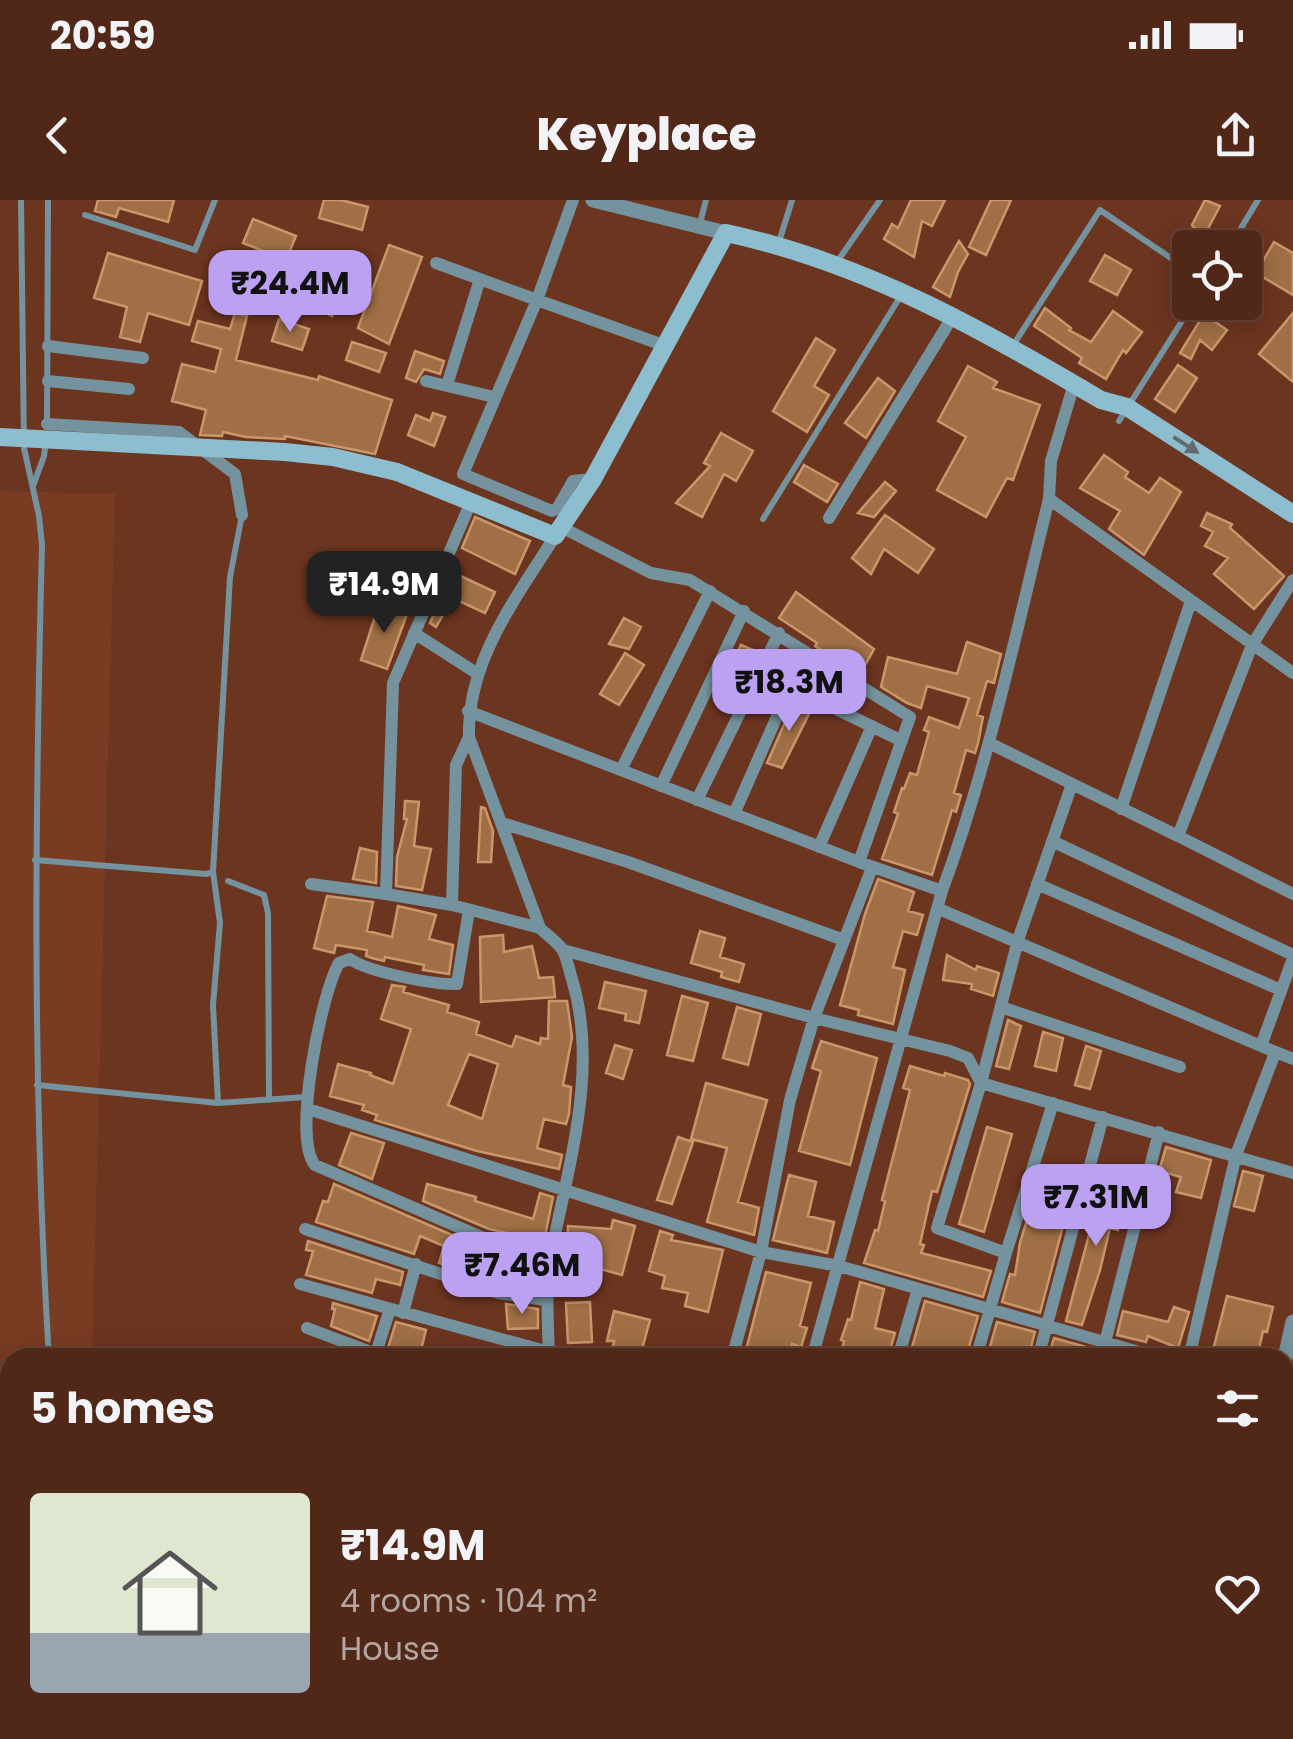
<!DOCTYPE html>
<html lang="en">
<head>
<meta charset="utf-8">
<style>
	body { margin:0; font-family:Poppins,sans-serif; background:#573021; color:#f1f3f6; height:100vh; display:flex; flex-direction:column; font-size:38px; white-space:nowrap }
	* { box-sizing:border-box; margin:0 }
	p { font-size:32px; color:#b4a6a2 }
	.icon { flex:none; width:55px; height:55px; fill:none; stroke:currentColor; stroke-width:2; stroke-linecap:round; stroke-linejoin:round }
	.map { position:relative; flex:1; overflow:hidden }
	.drawer { position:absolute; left:0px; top:1148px; width:1295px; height:392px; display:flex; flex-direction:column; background:#512818; border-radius:30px 30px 0 0; box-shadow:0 5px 25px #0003,0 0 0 2px #674437 }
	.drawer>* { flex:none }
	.buttons { position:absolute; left:1172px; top:30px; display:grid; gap:20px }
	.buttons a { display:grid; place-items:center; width:90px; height:90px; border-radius:10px; background:#512818; box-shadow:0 5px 25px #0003,0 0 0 2px #674437; font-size:50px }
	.price { position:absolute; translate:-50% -85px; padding:0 22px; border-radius:20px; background:#bca0f2; color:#111; font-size:32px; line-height:65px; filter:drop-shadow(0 2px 5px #0008) }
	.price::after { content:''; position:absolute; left:50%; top:60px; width:30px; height:22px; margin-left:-15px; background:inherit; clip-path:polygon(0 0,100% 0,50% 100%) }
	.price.current { background:#222; color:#fff }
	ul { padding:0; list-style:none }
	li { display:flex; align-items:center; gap:30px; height:250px; padding:0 30px }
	li span { display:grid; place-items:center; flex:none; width:280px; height:200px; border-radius:10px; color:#555 }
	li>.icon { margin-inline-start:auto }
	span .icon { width:120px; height:120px; fill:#fffc; stroke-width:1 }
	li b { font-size:42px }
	h2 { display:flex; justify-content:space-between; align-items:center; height:120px; padding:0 30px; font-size:42px }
	.status { display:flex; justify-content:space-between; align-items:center; height:70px; padding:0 50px; background:#512818; direction:ltr }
	.status svg { height:28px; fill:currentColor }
	header { display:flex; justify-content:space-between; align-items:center; height:130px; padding:0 30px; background:#512818; font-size:45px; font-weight:800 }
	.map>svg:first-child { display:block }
	.built { fill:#793b22 }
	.building { fill:#a06f45; stroke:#ca976b; stroke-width:2.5; fill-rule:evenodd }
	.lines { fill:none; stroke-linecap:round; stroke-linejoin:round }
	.path { stroke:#a57c6c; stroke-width:2.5; stroke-dasharray:8 5; stroke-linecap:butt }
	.service { stroke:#75939e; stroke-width:6 }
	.minor { stroke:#75939e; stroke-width:12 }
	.tertiary { stroke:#75939e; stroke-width:15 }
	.secondary { stroke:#8cbecf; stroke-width:18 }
	.secondary-bridge { stroke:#8cbecf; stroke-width:18 }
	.oneway { fill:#626a6d }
</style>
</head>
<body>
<div class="status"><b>20:59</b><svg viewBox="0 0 49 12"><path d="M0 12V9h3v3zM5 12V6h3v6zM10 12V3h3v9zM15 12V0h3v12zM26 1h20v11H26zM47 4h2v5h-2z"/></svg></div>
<header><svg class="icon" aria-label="back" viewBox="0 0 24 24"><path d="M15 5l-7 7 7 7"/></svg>Keyplace<svg class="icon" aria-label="share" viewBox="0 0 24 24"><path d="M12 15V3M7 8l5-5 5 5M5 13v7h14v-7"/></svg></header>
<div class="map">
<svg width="1293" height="1539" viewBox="0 0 1293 1539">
	<rect width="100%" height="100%" fill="#6c3520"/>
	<path class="built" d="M0,291L115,294L92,1157L10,1158V1530H82V1539H0Z"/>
	<path class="building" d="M98,0H174L168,22L119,8L116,17L95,11Z
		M324,0H341L368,7L362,30L319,18Z
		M911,0H945L932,26L922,21L914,57L884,39L892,24L898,28Z
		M991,0H1011L986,55L969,47Z
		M1205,0L1220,6L1203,38L1192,25Z
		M253,19L296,36L286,60L243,43Z
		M959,41L968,54L958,72L950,97L933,87Z
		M1274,42L1293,53V95L1256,73Z
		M389,45L422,57L389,144L358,128Z
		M108,53L202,81L189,125L148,113L140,142L120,137L127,107L94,98Z
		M1105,55L1131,70L1117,95L1090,81Z
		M299,82L339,102L332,116L292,96Z
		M1045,108L1071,128L1069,130L1091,142L1113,111L1142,132L1126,153L1123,150L1106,179L1079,163L1082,158L1034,126Z
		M235,113L247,116L236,160L318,180L319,176L392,200L375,254L285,236V239L246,237L223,232L222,236L200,235L206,210L172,201L182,164L215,172L221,149L192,141L198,121L230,129Z
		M1293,113V182L1259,154Z
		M1204,114L1227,130L1212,150L1200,140L1191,159L1180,153Z
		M279,119L309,129L302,150L272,141Z
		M816,138L835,150L814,186L829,195L807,232L773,211Z
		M352,142L386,153L379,172L346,160Z
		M415,151L444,161L440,174L424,169L416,182L406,178Z
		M1178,165L1197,178L1175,212L1155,199Z
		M968,166L997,182L993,188L1040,205L1013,280L1007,278L986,317L937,290L966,237L938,221Z
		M878,178L895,191L866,238L845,223Z
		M433,213L445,217L434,246L408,235L416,215L430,221Z
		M721,233L753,251L736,281L724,274L702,317L676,303L710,266L704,263Z
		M1104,255L1128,272L1125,277L1149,293L1160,278L1181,292L1144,355L1109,329L1120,311L1080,288Z
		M804,265L838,284L827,302L794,282Z
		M885,282L896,291L874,317L858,313Z
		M1207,313L1232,324L1230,328L1284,376L1254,409L1214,374L1228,358L1205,346L1213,332L1201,326Z
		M885,315L934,349L918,373L884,349L871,374L852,358Z
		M475,317L530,341L515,374L462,348Z
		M397,369L428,377L421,394L393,386Z
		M452,372L495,392L485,413L453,398L436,427L430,423Z
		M796,392L874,449L860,474L815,446L817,443L779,418Z
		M379,404L407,414L387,469L361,460Z
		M624,418L641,427L629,449L609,444Z
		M967,442L1001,454L994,483L987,481L977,515L983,517L978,543L975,553L966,550L954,593L961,595L956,612L952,610L932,675L882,659L898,614L894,612L902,588L904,589L910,573L917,575L929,532L924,530L929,517L959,528L969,498L927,486L921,508L907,503L881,487L888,457L957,474Z
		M741,445L755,451L740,484L726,478Z
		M625,453L644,465L619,505L600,494Z
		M795,500L812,508L782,568L767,563Z
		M405,601L419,602L414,646L431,649L422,690L396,686L397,657L407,619H404Z
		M481,607L485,608L493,631L491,662H478Z
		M360,648L377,652L376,683L353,679Z
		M878,679L914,692L908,711L923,715L917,735L903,731L893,767L905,770L893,824L858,815L859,810L840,805L865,714Z
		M327,696L373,702L367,731L392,737L398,706L436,715L429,739L453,745L449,774L423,770L424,765L385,757L384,761L372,758L366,756L367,750L336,745L334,753L314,748Z
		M700,731L725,738L720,757L744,764L739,782L721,777L722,772L691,763Z
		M503,735L504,752L532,746L539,778L553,777L555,797L481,802L480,737Z
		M947,755L976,770L977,766L999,773L993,796L971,789L972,784L943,780Z
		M605,782L646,791L639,823L625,820L626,814L599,808Z
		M392,785L405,787L403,792L449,805L447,812L479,822L476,834L512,847L516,836L540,844L541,838L548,839L549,801H567L572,837L563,885L571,887L569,914L566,924L544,919L537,948L562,955L559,969L477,951L375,920L377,915L362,910L364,905L330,896L338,864L371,873L370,875L393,884L411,829L381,819ZM469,854L498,864L482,919L448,905Z
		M682,796L708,803L693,861L667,855Z
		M737,807L761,814L748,865L723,858Z
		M1008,820L1021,826L1009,869L996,866Z
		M1043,832L1063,838L1056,871L1035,866Z
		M821,841L877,858L850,965L799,951L821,871L812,868Z
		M615,845L632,850L623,879L606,873Z
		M1086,846L1101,851L1090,889L1075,885Z
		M910,866L944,876L945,873L968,880L970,884L937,992L932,991L920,1044L924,1045L921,1053L991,1071L983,1097L864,1063L875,1030L878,1031L885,1001L882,1000L910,890L903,888Z
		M706,883L767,900L738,1002L759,1008L754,1035L707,1022L727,948L691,939Z
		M987,927L1012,934L984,1032L959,1024Z
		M351,933L384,943L372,979L339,965Z
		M678,937L693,942L672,1004L657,1000Z
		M1166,947L1211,960L1201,998L1176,992L1181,977L1159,971Z
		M1243,971L1263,976L1254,1011L1234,1006Z
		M789,975L816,982L808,1016L834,1022L827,1053L773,1040Z
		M1112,978L1127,982L1119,1013L1122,1014L1118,1030L1110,1028L1100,1070L1082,1125L1066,1121L1091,1027L1084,1025L1089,1006L1104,1009Z
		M1038,983L1072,992L1040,1113L1002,1102L1010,1074L1015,1075L1020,1043Z
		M334,984L482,1048L540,1061L538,1089L505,1084L504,1057L497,1082L439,1063L444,1046L420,1036L414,1054L316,1022L323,1001L328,1002Z
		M427,984L476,997L475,1001L533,1019L540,993L553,997L544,1041L489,1029L423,1001Z
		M613,1020L635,1026L622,1075L593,1067V1077L566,1076L568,1026L611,1029Z
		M660,1031L673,1035L671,1040L723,1050L708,1112L685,1106L688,1093L662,1088L665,1076L649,1071Z
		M308,1041L403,1072L400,1085L376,1079L372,1093L306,1075L313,1051L306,1050Z
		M766,1072L811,1083L800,1126L807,1128L801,1147L792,1144L789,1158H744Z
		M860,1082L884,1089L875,1128L895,1133L889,1153L884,1152L883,1158H840L844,1141L841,1140L848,1119L851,1120Z
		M1227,1096L1273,1107L1267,1132L1263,1131L1257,1158H1211Z
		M925,1101L978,1116L966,1157L956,1154L955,1158H909Z
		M590,1102L592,1142L568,1143L566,1103Z
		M333,1103L377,1116L369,1141L331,1126L335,1109H332Z
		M506,1104L538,1109V1128L508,1129Z
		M1174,1107L1189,1112L1178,1148L1148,1136L1146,1142L1117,1135L1123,1111L1168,1122Z
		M614,1111L650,1120L641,1153L613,1146L614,1141H607Z
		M396,1122L426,1130L419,1158L396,1154L388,1148Z
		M997,1122L1035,1132L1028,1158L987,1157Z
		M1054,1138L1093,1149L1091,1158H1048Z"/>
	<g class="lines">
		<path class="path" d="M0,1393H10"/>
		<path class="service" d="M21,0L24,248L39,316L42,345C35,616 32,886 49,1158
			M85,15L195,50L215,0
			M700,23L706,0
			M779,42L792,0
			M1229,48L1258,0
			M837,62L880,0
			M1014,144L1100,10L1190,71
			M1119,221L1194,102
			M47,224L48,0
			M33,286L44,256L46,241
			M763,319L900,97
			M35,660L206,674L213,672L230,377L242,315
			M228,681L264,695L268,713L269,900
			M37,885L218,903L213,805L220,723L213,672
			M218,903L306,897
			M52,1539V1530"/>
		<path class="minor" d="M573,0L537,100L663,145
			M436,63L537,100L463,274L552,311L557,309L573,281L593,279
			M48,146L143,158
			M48,181L129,189
			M426,181L494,197
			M447,185L480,79
			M47,224L179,232L235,274L242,315
			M1049,299L1293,473
			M471,302L393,483L386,694L452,705L540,728
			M829,318L953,116
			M563,328L651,373L690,380L910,517L859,662L942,691
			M1293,380L1252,445L1178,636L1293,694
			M414,433L478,474
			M760,472L902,541
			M468,511L859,662
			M989,543L1178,636
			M621,570L710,391
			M661,586L744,411
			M697,600L779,433
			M1121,609L1191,401
			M734,614L790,487
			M502,623L628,662L844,740
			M1052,641L1293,755
			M819,647L872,526
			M311,684L386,694
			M1037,684L1281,790
			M452,705L456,565L469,537
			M939,709L1261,846
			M469,710L457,784C435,785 368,772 350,759L339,763C321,794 292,938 315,965L486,1039L551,1053
			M563,750L814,818L950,851L968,858L981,883L1293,973
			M1293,758L1261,846L1293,859
			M1001,807L1180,867
			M308,909L761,1052L839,1066L1160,1158
			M305,1029L498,1093L546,1100
			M1006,1053L1053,903
			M300,1084L549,1152L580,1158
			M403,1113L416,1064
			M307,1128L387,1158
			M376,1153L390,1109
			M549,1158C548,1122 545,1086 552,1050C569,962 599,868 572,779C569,770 567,757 562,749C557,742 547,735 540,728L469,537C467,460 516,399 555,336
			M732,1158L761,1052L790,900L814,818L872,668
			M812,1158L942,691C989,564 1016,431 1049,299L1051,261L1074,184
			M898,1158L918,1089
			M976,1158L1006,1053L937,1028L981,883L1018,740L1072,584
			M1038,1158L1103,917
			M1101,1158L1159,932
			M1189,1158L1236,955L1275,853
			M1285,1180L1293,1182
			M513,1530L514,1539
			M566,1530L567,1539
			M1226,1533L1247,1539
			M304,1539V1530
			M430,1539V1530
			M623,1539L625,1530
			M683,1539L685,1530
			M775,1539L778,1530
			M866,1539L868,1530
			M973,1539L977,1530
			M1053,1539L1056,1530
			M1111,1539L1113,1530"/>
		<path class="tertiary" d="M593,0L726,33
			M1285,1158L1293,1122
			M1225,1539L1226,1530"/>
		<path class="secondary" d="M397,272L555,336L593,279L726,33C862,62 982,129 1101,200L1127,207L1293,314"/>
		<path class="secondary-bridge" d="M0,237L285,252L333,257L397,272"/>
	</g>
	<defs><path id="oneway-solid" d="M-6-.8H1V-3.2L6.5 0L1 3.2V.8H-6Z" transform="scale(2.5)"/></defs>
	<use class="oneway" href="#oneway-solid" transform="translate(1186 245) rotate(33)"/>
</svg>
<div class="buttons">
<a><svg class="icon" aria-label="locate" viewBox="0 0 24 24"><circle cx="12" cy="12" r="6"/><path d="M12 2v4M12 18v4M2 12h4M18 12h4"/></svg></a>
</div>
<b class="price" style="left:290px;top:135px">₹24.4M</b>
<b class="price current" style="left:384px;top:436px">₹14.9M</b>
<b class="price" style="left:789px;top:534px">₹18.3M</b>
<b class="price" style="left:1096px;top:1049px">₹7.31M</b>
<b class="price" style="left:522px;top:1117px">₹7.46M</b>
<section class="drawer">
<h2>5 homes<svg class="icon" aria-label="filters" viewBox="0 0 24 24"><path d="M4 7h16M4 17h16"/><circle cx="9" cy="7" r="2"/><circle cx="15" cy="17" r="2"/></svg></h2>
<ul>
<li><span style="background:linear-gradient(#dfe7d0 70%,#9aa5b1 0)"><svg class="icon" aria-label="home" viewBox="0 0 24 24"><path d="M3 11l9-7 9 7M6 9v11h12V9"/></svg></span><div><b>₹14.9M</b><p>4 rooms · 104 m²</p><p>House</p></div><svg class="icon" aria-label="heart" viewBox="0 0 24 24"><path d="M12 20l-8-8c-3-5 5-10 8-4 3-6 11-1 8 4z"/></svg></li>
</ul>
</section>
</div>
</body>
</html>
